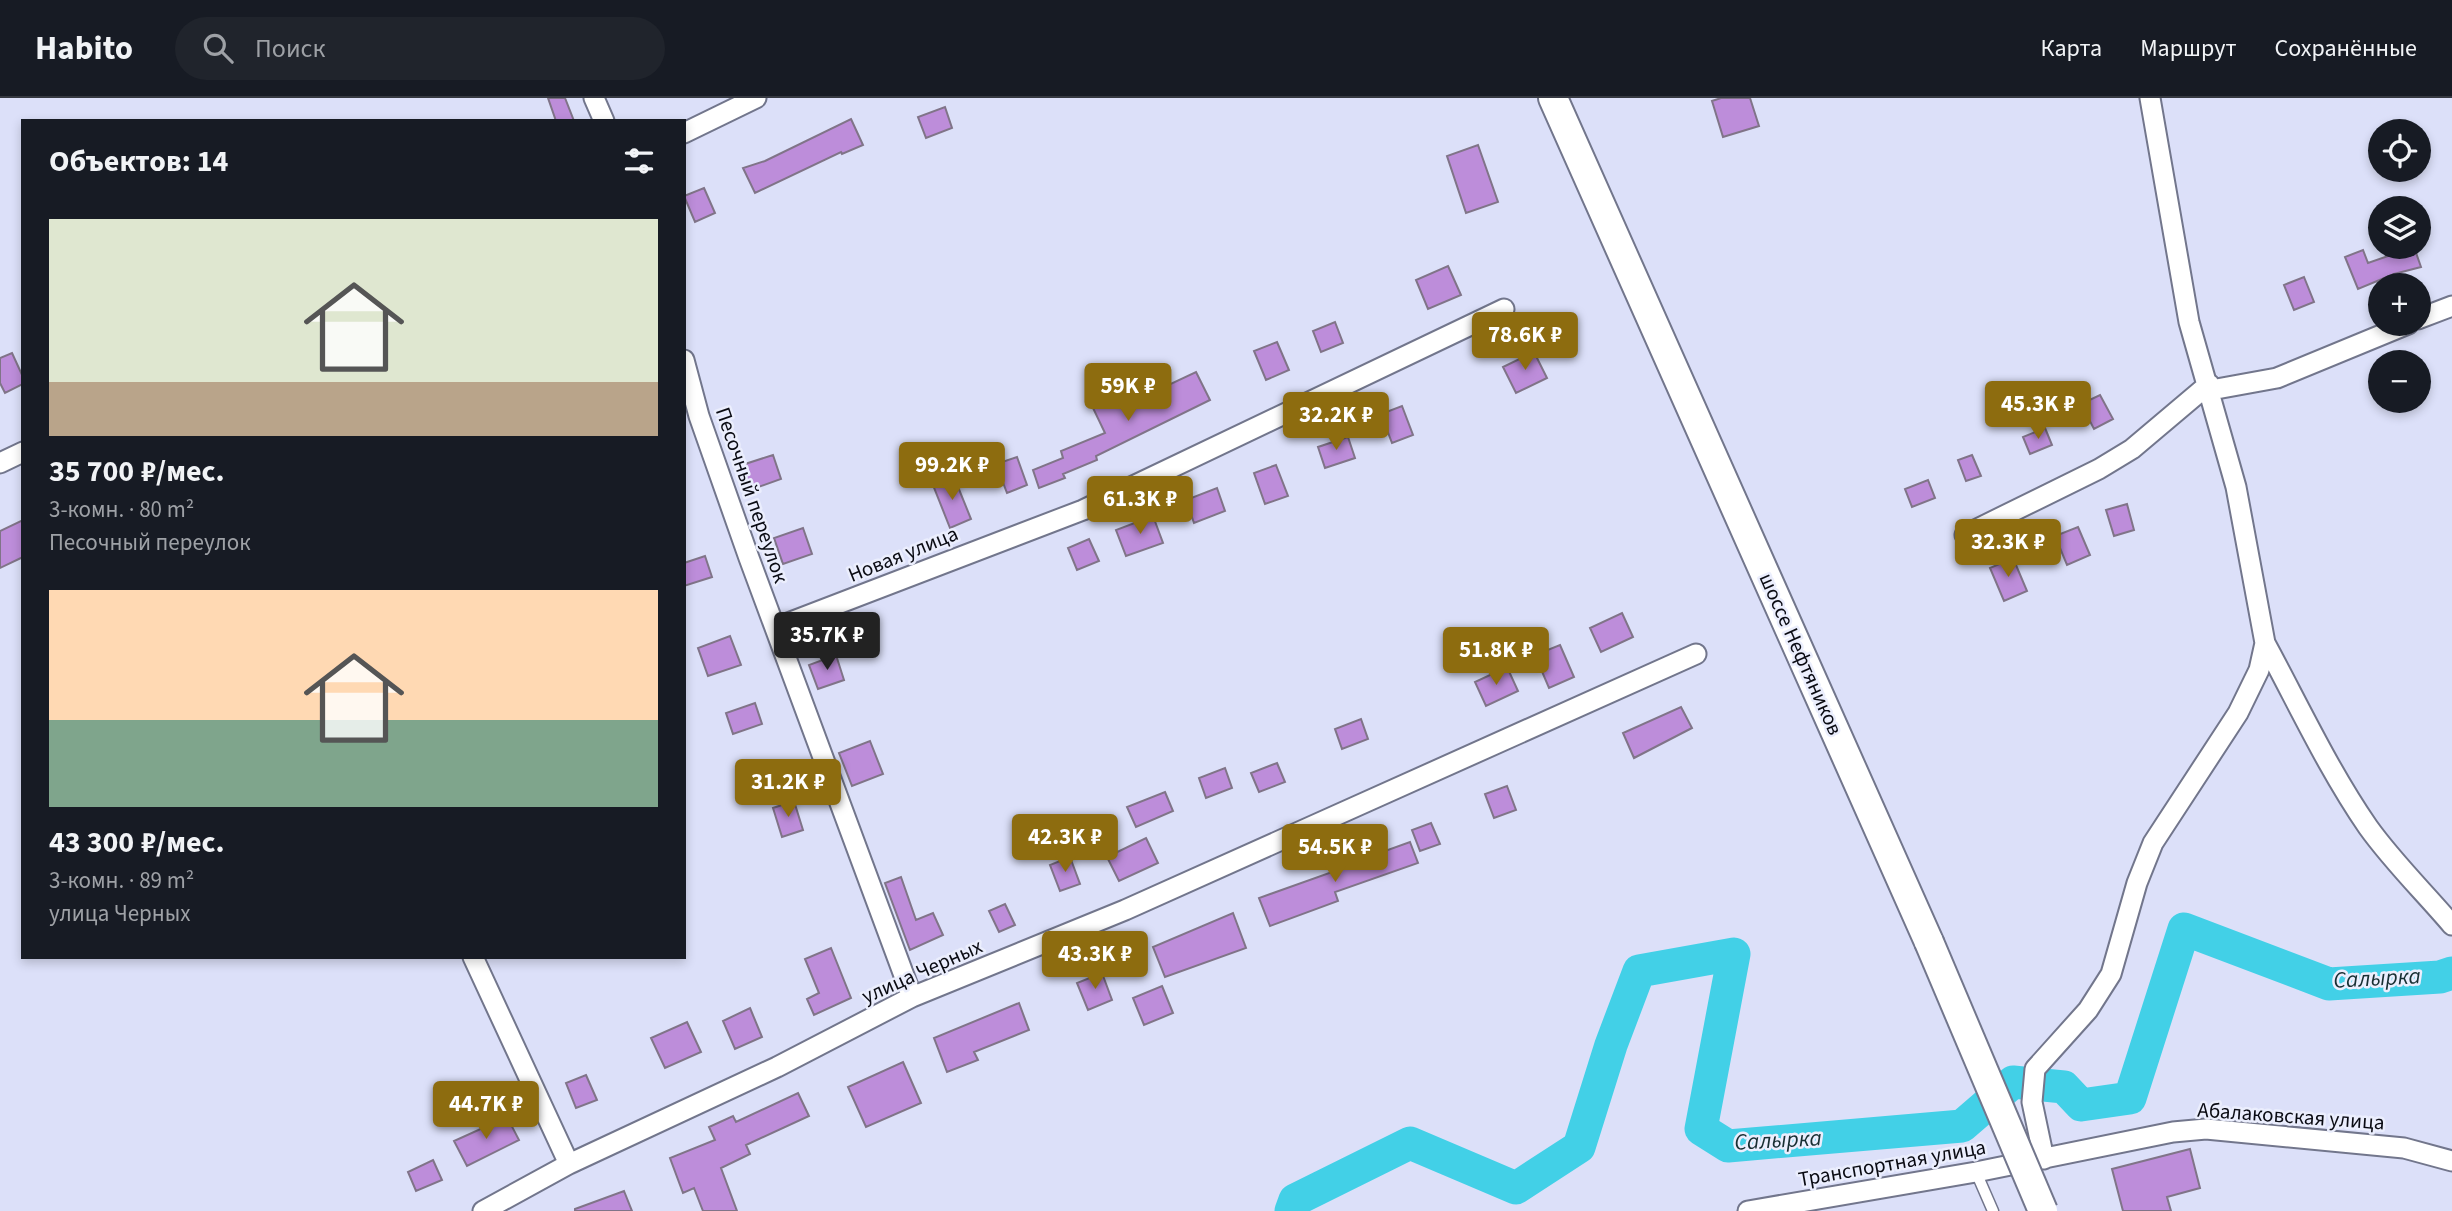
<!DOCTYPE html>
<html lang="ru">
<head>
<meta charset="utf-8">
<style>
	body { margin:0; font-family:"Source Sans 3",sans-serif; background:#20242c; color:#f1f3f6; height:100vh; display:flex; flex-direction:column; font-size:26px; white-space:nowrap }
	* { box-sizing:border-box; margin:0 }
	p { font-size:23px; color:#9ea1a6 }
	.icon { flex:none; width:38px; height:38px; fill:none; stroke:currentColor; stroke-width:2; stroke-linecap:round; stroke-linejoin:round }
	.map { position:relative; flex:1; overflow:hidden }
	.drawer { position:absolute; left:21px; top:21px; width:665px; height:840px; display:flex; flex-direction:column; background:#171b24; border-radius:0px; box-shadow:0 4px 10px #0003 }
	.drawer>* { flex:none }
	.fabs { position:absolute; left:2368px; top:21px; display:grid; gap:14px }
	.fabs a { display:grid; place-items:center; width:63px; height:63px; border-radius:50%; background:#171b24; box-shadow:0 4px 10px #0003; font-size:35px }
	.price { position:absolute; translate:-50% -60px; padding:0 16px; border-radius:7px; background:#8d6c0f; color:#fff; font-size:23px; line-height:46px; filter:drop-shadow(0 2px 4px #0008) }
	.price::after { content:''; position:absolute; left:50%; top:42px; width:21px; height:16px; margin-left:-10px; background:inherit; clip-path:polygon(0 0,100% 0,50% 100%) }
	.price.current { background:#222; color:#fff }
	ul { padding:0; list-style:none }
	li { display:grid; align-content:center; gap:14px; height:371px; padding:0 28px }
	li span { display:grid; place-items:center; height:217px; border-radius:0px; color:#555 }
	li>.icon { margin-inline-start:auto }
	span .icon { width:126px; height:126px; fill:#fffc; stroke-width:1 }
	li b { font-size:30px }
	h2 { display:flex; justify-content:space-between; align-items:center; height:84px; padding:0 28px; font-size:30px }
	header { display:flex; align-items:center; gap:42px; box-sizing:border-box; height:98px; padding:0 35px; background:#171b24; border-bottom:2px solid #363941 }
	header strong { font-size:33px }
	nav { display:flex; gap:38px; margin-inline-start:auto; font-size:24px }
	.search { width:490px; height:63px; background:#20242c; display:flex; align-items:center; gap:18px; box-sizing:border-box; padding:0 24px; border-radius:38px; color:#9ea1a6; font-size:26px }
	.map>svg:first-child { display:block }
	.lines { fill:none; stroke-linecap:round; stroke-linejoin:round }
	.river { stroke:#42d0e7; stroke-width:33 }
	.building { fill:#bd8dda; stroke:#807488; stroke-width:2 }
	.service-casing { stroke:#72768c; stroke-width:13 }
	.minor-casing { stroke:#72768c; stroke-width:23 }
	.secondary-casing { stroke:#72768c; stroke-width:32 }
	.service { stroke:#fff; stroke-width:10 }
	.minor { stroke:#fff; stroke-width:19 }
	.secondary { stroke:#fff; stroke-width:28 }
	.secondary-bridge-casing { stroke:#72768c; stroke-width:32; stroke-linecap:butt }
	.secondary-bridge { stroke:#fff; stroke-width:28 }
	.labels { text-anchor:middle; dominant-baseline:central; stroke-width:5; stroke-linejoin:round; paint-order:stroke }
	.street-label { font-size:21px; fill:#0a0b13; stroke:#ebeefd }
	.water-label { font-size:23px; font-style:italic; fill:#182f33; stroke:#ebeefd }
</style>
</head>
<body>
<header>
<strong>Habito</strong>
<div class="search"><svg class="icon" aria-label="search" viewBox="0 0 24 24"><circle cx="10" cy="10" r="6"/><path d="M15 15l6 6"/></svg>Поиск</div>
<nav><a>Карта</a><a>Маршрут</a><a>Сохранённые</a></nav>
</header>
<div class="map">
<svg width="2452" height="1113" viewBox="0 0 2452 1113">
	<rect width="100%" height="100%" fill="#dce0f9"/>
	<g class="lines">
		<path class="river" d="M1291,1113L1295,1102L1410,1045L1516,1090L1579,1049L1611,947L1639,873L1734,856L1701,1031L1728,1048L1962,1028L2013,984L2064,989L2081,1007L2130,1000L2184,831L2329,886L2440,879L2452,875"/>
	</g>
	<path class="building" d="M548,0H565L574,23H556Z
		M1721,0H1750L1759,28L1723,39L1712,3Z
		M945,9L952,30L926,40L918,19Z
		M851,21L863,47L842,56L841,54L755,95L743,70L765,63Z
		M1478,47L1498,104L1466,115L1447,58Z
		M704,90L715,115L695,124L684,98Z
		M2414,149L2421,169L2394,176L2358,191L2345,159L2363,152L2368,165Z
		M1448,168L1461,197L1428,211L1416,182Z
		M2304,179L2314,204L2294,212L2284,187Z
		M1335,224L1343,245L1321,254L1313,233Z
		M1277,244L1289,272L1266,282L1254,253Z
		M1534,254L1547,280L1516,295L1503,269Z
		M12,255L23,279V286L5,295L0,285V260Z
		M1196,274L1210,302L1096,358L1097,362L1063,376L1065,380L1039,390L1033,372L1063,360L1061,353L1105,335L1093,310L1121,296L1123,301L1155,285L1158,292Z
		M2100,297L2113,321L2094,331L2081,306Z
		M1402,308L1413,337L1392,345L1381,316Z
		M2045,330L2052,347L2030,356L2023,339Z
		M1348,339L1355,360L1325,370L1318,349Z
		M773,357L781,381L747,393L739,368Z
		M1972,357L1981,378L1966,383L1958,362Z
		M1017,359L1027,387L1007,395L996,366Z
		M1276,367L1288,398L1265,406L1254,375Z
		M954,379L971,421L950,430L933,387Z
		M1928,382L1935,400L1912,409L1905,391Z
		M1217,390L1225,413L1194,425L1186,402Z
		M2127,406L2134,432L2114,438L2106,412Z
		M1153,418L1163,445L1126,458L1116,432Z
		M23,422V459L0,470V433Z
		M2078,429L2090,457L2067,467L2055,438Z
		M803,430L812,456L783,466L774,440Z
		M1089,441L1099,463L1077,472L1068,450Z
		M705,458L712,479L684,488V465Z
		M2013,460L2027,493L2004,503L1990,470Z
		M1622,515L1633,539L1601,554L1590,530Z
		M863,517L872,542L846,551L837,527Z
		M730,538L741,567L708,578L698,550Z
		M1560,547L1574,579L1549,590L1535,557Z
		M836,557L844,582L818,591L809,567Z
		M1507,569L1518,593L1486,608L1475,584Z
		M755,605L762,626L733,636L726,615Z
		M1681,609L1692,630L1634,660L1623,635Z
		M1361,621L1368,641L1342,651L1335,631Z
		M870,643L883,676L852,688L839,655Z
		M1277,665L1285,684L1259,694L1251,675Z
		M1225,670L1232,690L1206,700L1199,680Z
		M1507,688L1516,712L1494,720L1485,696Z
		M1165,694L1173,713L1136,729L1127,709Z
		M794,703L803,732L782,739L773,710Z
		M1431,725L1440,746L1420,753L1412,732Z
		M1146,740L1158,765L1119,783L1107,759Z
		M1410,744L1418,765L1335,794L1338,803L1270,828L1259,800L1352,767L1349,760L1372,752L1374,757Z
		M1070,759L1080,786L1060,793L1050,767Z
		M901,779L916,822L933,815L943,837L910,852L885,785Z
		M1005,806L1015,827L999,834L989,813Z
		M1233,815L1246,850L1165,879L1153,849Z
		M831,850L851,900L814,917L807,901L819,895L805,861Z
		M1102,875L1112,902L1088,912L1077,885Z
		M1162,888L1173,915L1144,927L1133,900Z
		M1019,905L1029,932L974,954L978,962L947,974L934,940Z
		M750,910L762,939L735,951L723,923Z
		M687,924L701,954L665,970L651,940Z
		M903,964L921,1005L866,1029L848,989Z
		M586,977L597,1002L576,1010L566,985Z
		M798,995L809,1018L746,1047L750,1056L721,1070L737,1113H703L694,1090L683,1095L670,1060L715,1042L709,1029L733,1018L736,1024Z
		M507,1019L519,1042L467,1068L454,1043Z
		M2190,1051L2200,1090L2167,1099L2171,1113H2123L2112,1071Z
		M433,1062L442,1082L416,1093L408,1074Z
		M624,1093L632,1113H575V1111Z"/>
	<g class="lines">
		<g class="service-casing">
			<path id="service" d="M1976,1074L1993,1113"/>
		</g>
		<g class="minor-casing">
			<path id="minor" d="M594,0L604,23
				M684,35L756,0
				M2418,221L2452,208
				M684,262L699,318L749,460L912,899
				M2211,292L2277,280L2408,226
				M0,365L23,354
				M1965,437L2099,371L2132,351L2209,286
				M775,530L1083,412L1504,211
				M2265,545C2298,606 2328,671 2368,729C2393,764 2424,794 2452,827
				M473,859L569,1066
				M2044,1061L2032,1004L2035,971L2088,912L2111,876L2137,785L2153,745L2238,615L2259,572L2265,545L2236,389L2189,224L2150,0
				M483,1113L569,1066L777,969L912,899L1125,812L1696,556
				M1748,1113L1976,1074L2173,1034L2206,1031L2404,1050L2452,1063"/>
		</g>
		<g class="secondary-casing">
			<path id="secondary" d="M1553,0L1929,844"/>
		</g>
		<use href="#service" class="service"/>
		<use href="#minor" class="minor"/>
		<use href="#secondary" class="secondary"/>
		<g class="secondary-bridge-casing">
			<path id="secondary-bridge" d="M1929,844L2043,1113"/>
		</g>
		<use href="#secondary-bridge" class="secondary-bridge"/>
	</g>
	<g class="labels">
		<g class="street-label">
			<text transform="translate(752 397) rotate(71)">Песочный переулок</text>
			<text transform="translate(903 456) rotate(-22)">Новая улица</text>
			<text transform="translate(1801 556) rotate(66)">шоссе Нефтяников</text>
			<text transform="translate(922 873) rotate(-24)">улица Черных</text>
			<text transform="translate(2291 1018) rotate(4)">Абалаковская улица</text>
			<text transform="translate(1892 1065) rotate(-10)">Транспортная улица</text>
		</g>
		<g class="water-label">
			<text transform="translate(2377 880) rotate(-3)">Салырка</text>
			<text transform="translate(1778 1042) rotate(-3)">Салырка</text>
		</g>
	</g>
</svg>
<div class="fabs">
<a><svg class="icon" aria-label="locate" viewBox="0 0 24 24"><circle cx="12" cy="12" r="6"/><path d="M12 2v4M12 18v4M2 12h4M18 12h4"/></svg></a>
<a><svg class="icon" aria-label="layers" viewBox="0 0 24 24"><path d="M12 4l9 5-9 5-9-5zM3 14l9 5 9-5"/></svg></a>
<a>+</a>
<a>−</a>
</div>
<b class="price" style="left:1525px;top:274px">78.6K ₽</b>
<b class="price" style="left:1128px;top:325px">59K ₽</b>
<b class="price" style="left:2038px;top:343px">45.3K ₽</b>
<b class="price" style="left:1336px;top:354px">32.2K ₽</b>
<b class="price" style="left:952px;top:404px">99.2K ₽</b>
<b class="price" style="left:1140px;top:438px">61.3K ₽</b>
<b class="price" style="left:2008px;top:481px">32.3K ₽</b>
<b class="price current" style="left:827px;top:574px">35.7K ₽</b>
<b class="price" style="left:1496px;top:589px">51.8K ₽</b>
<b class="price" style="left:788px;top:721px">31.2K ₽</b>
<b class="price" style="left:1065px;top:776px">42.3K ₽</b>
<b class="price" style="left:1335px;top:786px">54.5K ₽</b>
<b class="price" style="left:1095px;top:893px">43.3K ₽</b>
<b class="price" style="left:486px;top:1043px">44.7K ₽</b>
<section class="drawer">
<h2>Объектов: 14<svg class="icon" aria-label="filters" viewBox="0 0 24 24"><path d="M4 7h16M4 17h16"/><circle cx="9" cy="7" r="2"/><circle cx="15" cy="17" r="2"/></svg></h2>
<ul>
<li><span style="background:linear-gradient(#dfe7d0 75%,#b9a48a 0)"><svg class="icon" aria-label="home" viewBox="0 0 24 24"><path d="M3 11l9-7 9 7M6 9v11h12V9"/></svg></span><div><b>35 700 ₽/мес.</b><p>3-комн. · 80 m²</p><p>Песочный переулок</p></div></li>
<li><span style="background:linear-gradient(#ffd9b3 60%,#7fa58c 0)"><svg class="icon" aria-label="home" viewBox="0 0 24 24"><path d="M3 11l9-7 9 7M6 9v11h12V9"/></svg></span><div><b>43 300 ₽/мес.</b><p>3-комн. · 89 m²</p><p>улица Черных</p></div></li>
</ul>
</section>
</div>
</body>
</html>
